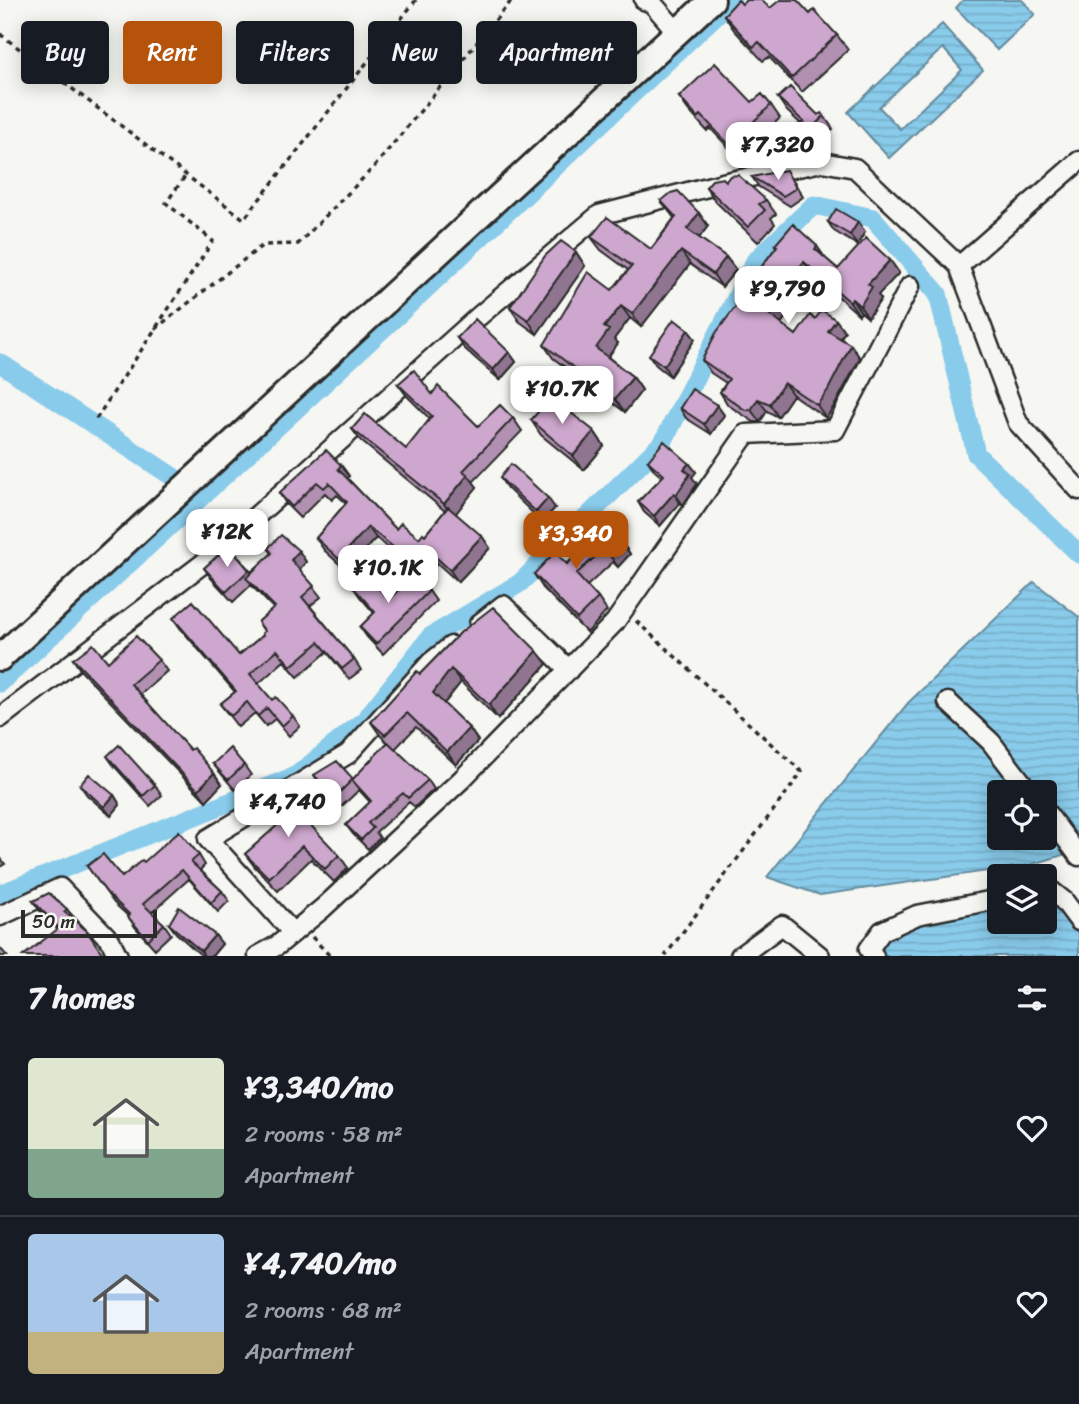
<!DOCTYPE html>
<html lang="en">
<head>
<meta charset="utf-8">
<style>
	body { margin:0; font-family:Sriracha,sans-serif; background:#242831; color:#f1f3f6; height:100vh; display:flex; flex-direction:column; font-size:26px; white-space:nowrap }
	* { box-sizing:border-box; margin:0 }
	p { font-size:23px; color:#9ea1a6 }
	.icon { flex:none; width:38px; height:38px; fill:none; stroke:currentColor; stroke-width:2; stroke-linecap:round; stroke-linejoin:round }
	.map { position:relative; height:956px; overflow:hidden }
	.drawer { display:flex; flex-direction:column; background:#171b24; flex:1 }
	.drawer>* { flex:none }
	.hud { position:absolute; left:21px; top:21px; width:700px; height:63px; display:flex; gap:14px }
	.tools { position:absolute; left:987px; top:780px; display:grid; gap:14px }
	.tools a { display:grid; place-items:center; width:70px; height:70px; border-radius:7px; background:#171b24; box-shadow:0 4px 18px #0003; font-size:35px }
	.scale { position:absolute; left:21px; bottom:18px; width:136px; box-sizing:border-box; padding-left:7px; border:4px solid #2b2b2b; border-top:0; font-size:19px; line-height:24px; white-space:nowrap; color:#2b2b2b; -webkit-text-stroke:5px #f6f6f2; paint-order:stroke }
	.price { position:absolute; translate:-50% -60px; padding:0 16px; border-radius:14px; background:#fff; color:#222; font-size:23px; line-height:46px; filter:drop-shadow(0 2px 4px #0008) }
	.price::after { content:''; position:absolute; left:50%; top:42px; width:21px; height:16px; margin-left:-10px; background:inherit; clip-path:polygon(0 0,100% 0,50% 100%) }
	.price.selected { background:#b45309; color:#fff }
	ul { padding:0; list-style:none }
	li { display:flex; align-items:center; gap:21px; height:175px; padding:0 28px }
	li+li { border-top:2px solid #363941 }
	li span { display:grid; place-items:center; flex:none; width:196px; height:140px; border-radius:7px; color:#555 }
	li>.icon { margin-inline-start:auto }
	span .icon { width:84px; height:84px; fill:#fffc; stroke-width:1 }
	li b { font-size:30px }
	h2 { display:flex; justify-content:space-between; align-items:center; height:84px; padding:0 28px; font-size:30px }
	.chip { padding:0 24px; border-radius:7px; background:#171b24; box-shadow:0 4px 18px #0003; font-size:24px; line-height:63px }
	.chip.selected { background:#b45309; color:#fff }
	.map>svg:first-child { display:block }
	.water { fill:url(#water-rules); stroke:#638b9e; stroke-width:2; fill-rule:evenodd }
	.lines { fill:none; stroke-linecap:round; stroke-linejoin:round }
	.canal { stroke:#89cbea; stroke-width:19 }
	.street-casing { stroke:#2b2b2b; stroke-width:23 }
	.secondary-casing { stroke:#2b2b2b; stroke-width:30 }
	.path { stroke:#2b2b2b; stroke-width:3.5; stroke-dasharray:5 5; stroke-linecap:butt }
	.street { stroke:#f6f6f2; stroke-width:18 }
	.secondary { stroke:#f6f6f2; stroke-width:24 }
	.wall { fill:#b190b1; stroke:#2b2b2b; stroke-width:2 }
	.shaded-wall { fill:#907590; stroke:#2b2b2b; stroke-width:2 }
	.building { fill:#cea7ce; stroke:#2b2b2b; stroke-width:2 }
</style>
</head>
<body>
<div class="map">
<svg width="1079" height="956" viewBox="0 0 1079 956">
	<defs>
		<pattern id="water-rules" width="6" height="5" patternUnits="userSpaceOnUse" patternTransform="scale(1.75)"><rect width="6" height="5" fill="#89cbea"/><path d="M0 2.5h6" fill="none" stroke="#76aec9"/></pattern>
	</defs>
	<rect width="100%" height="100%" fill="#f6f6f2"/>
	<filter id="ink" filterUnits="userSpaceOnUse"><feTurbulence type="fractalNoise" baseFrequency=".0143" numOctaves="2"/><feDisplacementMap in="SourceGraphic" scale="14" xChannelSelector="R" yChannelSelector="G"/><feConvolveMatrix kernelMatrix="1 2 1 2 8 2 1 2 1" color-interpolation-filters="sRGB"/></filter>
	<g filter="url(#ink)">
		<path class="water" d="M963,0H1022L1035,14L997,50L956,8Z
			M942,24L983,70L889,158L848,112ZM943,48L962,70L900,129L879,107Z
			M1034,582L1079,617V850L1030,865L820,895L767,877L908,703ZM999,793H1045V838H999Z
			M1052,896L1079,932V956H878L881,940L913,921L999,906V922H1045V897Z"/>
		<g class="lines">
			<path class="canal" d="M0,363L196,492
				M0,683L412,302L732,0
				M0,894L297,775L364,721L430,637L520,583L663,442L755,261L814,205L873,218L938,294L976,454L1079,554"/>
			<g class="street-casing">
				<path id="street" d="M644,0L652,3L678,33
					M959,266L1079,161
					M479,624L503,605L569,670
					M948,702L991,742L1030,793
					M0,718L205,562L478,317L599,215L727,182L822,162L855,168L959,266L1018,423L1079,490
					M1045,811L1079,856
					M1045,890L1049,889L1064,901L1079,921
					M0,916L60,888L110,940L118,956
					M293,933L208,839L348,754L431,662L451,646
					M258,956L278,945L323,908L461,780L615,622L746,434L835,430L910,286
					M740,956L782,925L820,956
					M874,956L869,949L882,931L917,915L999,899"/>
			</g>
			<g class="secondary-casing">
				<path id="secondary" d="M0,658L712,0"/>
			</g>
			<path class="path" d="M0,34L244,219L416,0
				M155,329L263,245L298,244L375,166L512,0
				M96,419L213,241L166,203L186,175
				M636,621L802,772L665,956
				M312,937L330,956"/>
			<use href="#street" class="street"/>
			<use href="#secondary" class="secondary"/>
		</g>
		<path class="wall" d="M742,4L810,14L837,35L848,50L802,92L769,57L763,61L734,30L724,15Z
			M679,97L752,102L771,105L780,118L764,133L770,140L801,124L787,111L778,98L818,115L822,113L833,129L809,153L746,166L710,128L707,131L688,110Z
			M752,177L793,180L803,197L790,206L759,187Z
			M726,181L766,200L776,214L771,218L775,224L758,242L716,202L706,187Z
			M661,201L699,213L708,226L699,238L726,257L736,270L722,287L690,264L641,327L630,318L614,339L618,343L608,357L633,377L642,390L625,412L553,358L544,345L612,290L628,270L601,250L591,237L651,249L674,218Z
			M828,222L865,232L857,245L834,231Z
			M775,245L826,259L838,269L890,260L899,273L878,295L881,299L868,318L861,312L859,315L813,274L795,295L798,299L781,324L796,335L815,319L836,320L845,332L840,338L851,345L860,358L836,403L826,418L793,395L778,417L767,411L760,422H754L728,405L720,392L726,383L711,373L702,360L749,287L748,285L776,247Z
			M576,252L585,266L537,334L519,321L510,307Z
			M688,330L695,339L670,376L656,365L649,355Z
			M457,338L509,352L516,362L500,380L464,348Z
			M398,384L432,394L478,426L513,418L522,431L473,482L477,487L455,513L490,548L458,582L437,563L422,582L419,580L429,591L436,601L383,654L367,637L360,627L374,613L360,597L353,587L389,599L413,576L407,571L399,560L401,558L376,538L346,570L324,550L316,538L346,503L337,495L332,500L325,493L300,518L287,505L279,493L341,465L349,476L347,478L396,529L419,538L425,535L445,511L361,441L352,429L406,449L430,419L407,396Z
			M717,405L724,415L711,434L686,418L680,408Z
			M531,420L594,431L604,446L584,470L541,435Z
			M648,461L689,463L696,472L692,477L697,484L683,505L680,503L660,526L644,512L638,502L662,477L655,471Z
			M500,478L555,508L542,522L507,488Z
			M584,529L620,540L630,554L618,567L613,562L587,586L598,598L607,611L587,633L543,588L534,574L567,564L592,540Z
			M229,546L251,572L272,553L268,548L299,551L306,562L299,569L321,597L310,606L354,659L361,670L349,679L327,652L298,677L284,661L258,684L272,700L293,716L300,726L289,736L275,719L266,726L255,713L238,727L220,704L235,692L180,628L173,618L239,655L263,635L264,631L258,622L274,609L251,585L233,602L211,578L204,568Z
			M461,632L547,664L498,719L461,682L444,704L469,728L478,741L456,765L416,727L395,749L428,780L434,789L415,807L409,802L376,832L380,838L368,849L353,834L346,825L370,802L359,790L341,807L320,784L314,775L353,779L388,743L380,735L371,722L420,674Z
			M73,659L108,662L159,660L167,671L140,695L190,750L222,784L206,801L81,671Z
			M107,756L155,785L162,795L150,806L114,766Z
			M213,764L244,765L251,775L235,790Z
			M80,785L114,795L120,805L111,816L87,795Z
			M260,802L339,855L348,868L334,882L311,859L278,891L255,867L245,854L278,825L269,815Z
			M199,855L205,865L200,870L222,891L229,901L218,912L189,879L151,913L164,924L171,934L155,949L135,927L128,916L114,903L87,866L122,877L144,862Z
			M0,857L5,864L0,867Z
			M33,901L67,909L73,919L57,929L40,911Z
			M169,924L215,935L222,944L212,956H202L176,933Z"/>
		<path class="shaded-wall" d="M699,213L708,226L696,242L687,229Z
			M858,222L865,232L857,245L850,235Z
			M817,246L826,259L815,249Z
			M681,251L690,264L641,327L632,314Z
			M576,252L585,266L537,334L528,320Z
			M726,257L736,270L722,287L713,274Z
			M890,260L899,273L878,295L881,299L868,318L860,306L868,284Z
			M804,262L813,274L795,295L798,299L778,328L770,315L785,283Z
			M852,299L861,312L859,315L850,302Z
			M621,306L630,318L614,339L618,343L605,361L596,348L604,327Z
			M836,320L845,332L836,343L828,331Z
			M688,330L695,339L670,376L664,366Z
			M851,345L860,358L836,403L826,418L817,405Z
			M509,352L516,362L500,380L493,370Z
			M633,377L642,390L625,412L615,399Z
			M784,383L793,395L778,417L770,404Z
			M758,399L767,411L760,422L751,410Z
			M717,405L724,415L711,434L704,424Z
			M594,431L604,446L584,470L573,456Z
			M689,463L696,472L692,477L697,484L683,505L676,495L684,469Z
			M341,465L349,476L346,480L338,469Z
			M468,475L477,487L453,517L444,504Z
			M674,493L680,503L660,526L654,516Z
			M548,498L555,508L542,522L536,512Z
			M368,527L376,538L346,570L339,559Z
			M482,536L490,548L458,582L450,570Z
			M620,540L630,554L618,567L608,553Z
			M299,551L306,562L299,570L291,560Z
			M429,551L437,563L422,582L414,571Z
			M537,651L547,664L498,719L489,705Z
			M451,669L461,682L442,706L433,693Z
			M469,728L478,741L456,765L447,752Z
			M214,773L222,784L206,801L198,790Z
			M114,795L120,805L111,816L104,807Z
			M215,935L222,944L212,956H204L201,951Z"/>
		<path class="building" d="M738,0L742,4L746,0H761L770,8L780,0H797L810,14L814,10L837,35L792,78L759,42L753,47L724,15Z
			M715,63L752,102L762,94L771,105L754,121L770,140L804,122L778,98L790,87L818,115L822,113L824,116L800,140L737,153L701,115L698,118L679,97Z
			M786,170L796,188L783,196L752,177Z
			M738,175L766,200L759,204L765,210L748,227L706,187L712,180L723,178L726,181L730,176Z
			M678,191L699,213L687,229L726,257L713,274L681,251L632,314L621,306L604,327L609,330L596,348L633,377L615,399L544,345L588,272L612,290L632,266L591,237L607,217L651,249L676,217L661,201L671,193Z
			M836,209L858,222L850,235L828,222Z
			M793,224L817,246L815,249L838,269L866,238L890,260L868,284L872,287L860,306L852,299L850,302L804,262L785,283L790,286L770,315L796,335L810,315L815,319L822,310L836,320L828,331L851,345L828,390L817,405L784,383L770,404L758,399L751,410H745L720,392L729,379L702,360L716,333L750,287L748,285L777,246L775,245Z
			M561,241L576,252L528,320L510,307L545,256Z
			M475,319L509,352L493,370L457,338Z
			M674,319L688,330L664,366L649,355Z
			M414,370L432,394L438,386L478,426L500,405L513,418L463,471L468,475L444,504L352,429L365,414L406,449L432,416L398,384Z
			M692,389L717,405L704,424L680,408Z
			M551,397L594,431L573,456L531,420Z
			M664,441L689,463L684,469L690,474L676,495L674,493L654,516L638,502L664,475L648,461Z
			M326,450L341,465L338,469L396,529L401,523L419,538L423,533L425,535L448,507L482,536L450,570L429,551L414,571L399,560L403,555L368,527L339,559L316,538L347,502L329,483L324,488L317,482L292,507L279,493Z
			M511,464L548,498L536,512L500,478Z
			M595,517L620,540L608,553L604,549L576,574L598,598L577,619L534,574L555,552L567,564L594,539L584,529Z
			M281,535L299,551L291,560L314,586L302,597L354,659L342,669L319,642L291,666L277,650L250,674L272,700L276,697L293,716L282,726L267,708L258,716L247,702L231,716L220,704L236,691L173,618L193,601L239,655L263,635L262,633L265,631L258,622L275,607L246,578L272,553L268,548Z
			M229,546L249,570L226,592L204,568Z
			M365,574L389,599L414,575L429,591L376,644L360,627L375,612L353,587Z
			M493,607L537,651L489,705L451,669L433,693L469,728L447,752L407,713L385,735L371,722L417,671L420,674L461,632Z
			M136,636L159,660L131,684L190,750L193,748L214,773L198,790L73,659L93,644L108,662Z
			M388,742L428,780L408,798L403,793L368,823L373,828L361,840L346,825L371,801L352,780L334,798L314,775L337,761L353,779Z
			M119,745L155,785L143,796L107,756Z
			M230,748L244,765L228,780L213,764Z
			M89,774L114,795L104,807L80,785Z
			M278,791L339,855L325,869L302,846L269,878L245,854L280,823L260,802Z
			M179,831L199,855L191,862L222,891L211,903L182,870L143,904L164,924L148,940L128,917L130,915L107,893L87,866L103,854L122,877L142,860L144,862Z
			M49,893L67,909L64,912L86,930L104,956H23L59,928L33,901Z
			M179,907L215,935L201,951L169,924Z
			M0,948L7,956H0Z"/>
	</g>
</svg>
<div class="tools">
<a><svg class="icon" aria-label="locate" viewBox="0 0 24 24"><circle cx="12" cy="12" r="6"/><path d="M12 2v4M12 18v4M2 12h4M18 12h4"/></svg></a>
<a><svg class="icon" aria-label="layers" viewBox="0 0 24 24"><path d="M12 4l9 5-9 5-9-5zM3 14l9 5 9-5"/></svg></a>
</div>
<div class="scale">50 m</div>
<b class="price" style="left:778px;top:182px">¥7,320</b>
<b class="price" style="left:788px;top:326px">¥9,790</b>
<b class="price" style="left:562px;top:426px">¥10.7K</b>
<b class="price" style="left:227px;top:569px">¥12K</b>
<b class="price selected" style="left:576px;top:571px">¥3,340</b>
<b class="price" style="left:388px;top:605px">¥10.1K</b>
<b class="price" style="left:288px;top:839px">¥4,740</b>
<div class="hud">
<a class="chip">Buy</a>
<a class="chip selected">Rent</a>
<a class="chip">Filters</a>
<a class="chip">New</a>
<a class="chip">Apartment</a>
</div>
</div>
<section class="drawer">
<h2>7 homes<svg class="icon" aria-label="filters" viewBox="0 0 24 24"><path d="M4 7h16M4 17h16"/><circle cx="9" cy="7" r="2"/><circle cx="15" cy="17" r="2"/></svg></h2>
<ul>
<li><span style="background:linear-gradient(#dfe7d0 65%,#7fa58c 0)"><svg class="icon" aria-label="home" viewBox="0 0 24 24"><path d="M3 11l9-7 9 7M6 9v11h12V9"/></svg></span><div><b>¥3,340/mo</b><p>2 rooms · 58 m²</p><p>Apartment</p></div><svg class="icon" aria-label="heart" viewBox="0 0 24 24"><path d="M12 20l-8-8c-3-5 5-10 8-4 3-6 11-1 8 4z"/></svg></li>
<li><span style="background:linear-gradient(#a9c7e8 70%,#c2b280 0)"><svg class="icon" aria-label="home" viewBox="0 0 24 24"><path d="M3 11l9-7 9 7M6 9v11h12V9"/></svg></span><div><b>¥4,740/mo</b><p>2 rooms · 68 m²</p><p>Apartment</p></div><svg class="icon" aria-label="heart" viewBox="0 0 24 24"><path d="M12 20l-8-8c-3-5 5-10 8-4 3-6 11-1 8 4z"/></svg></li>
</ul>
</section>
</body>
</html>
